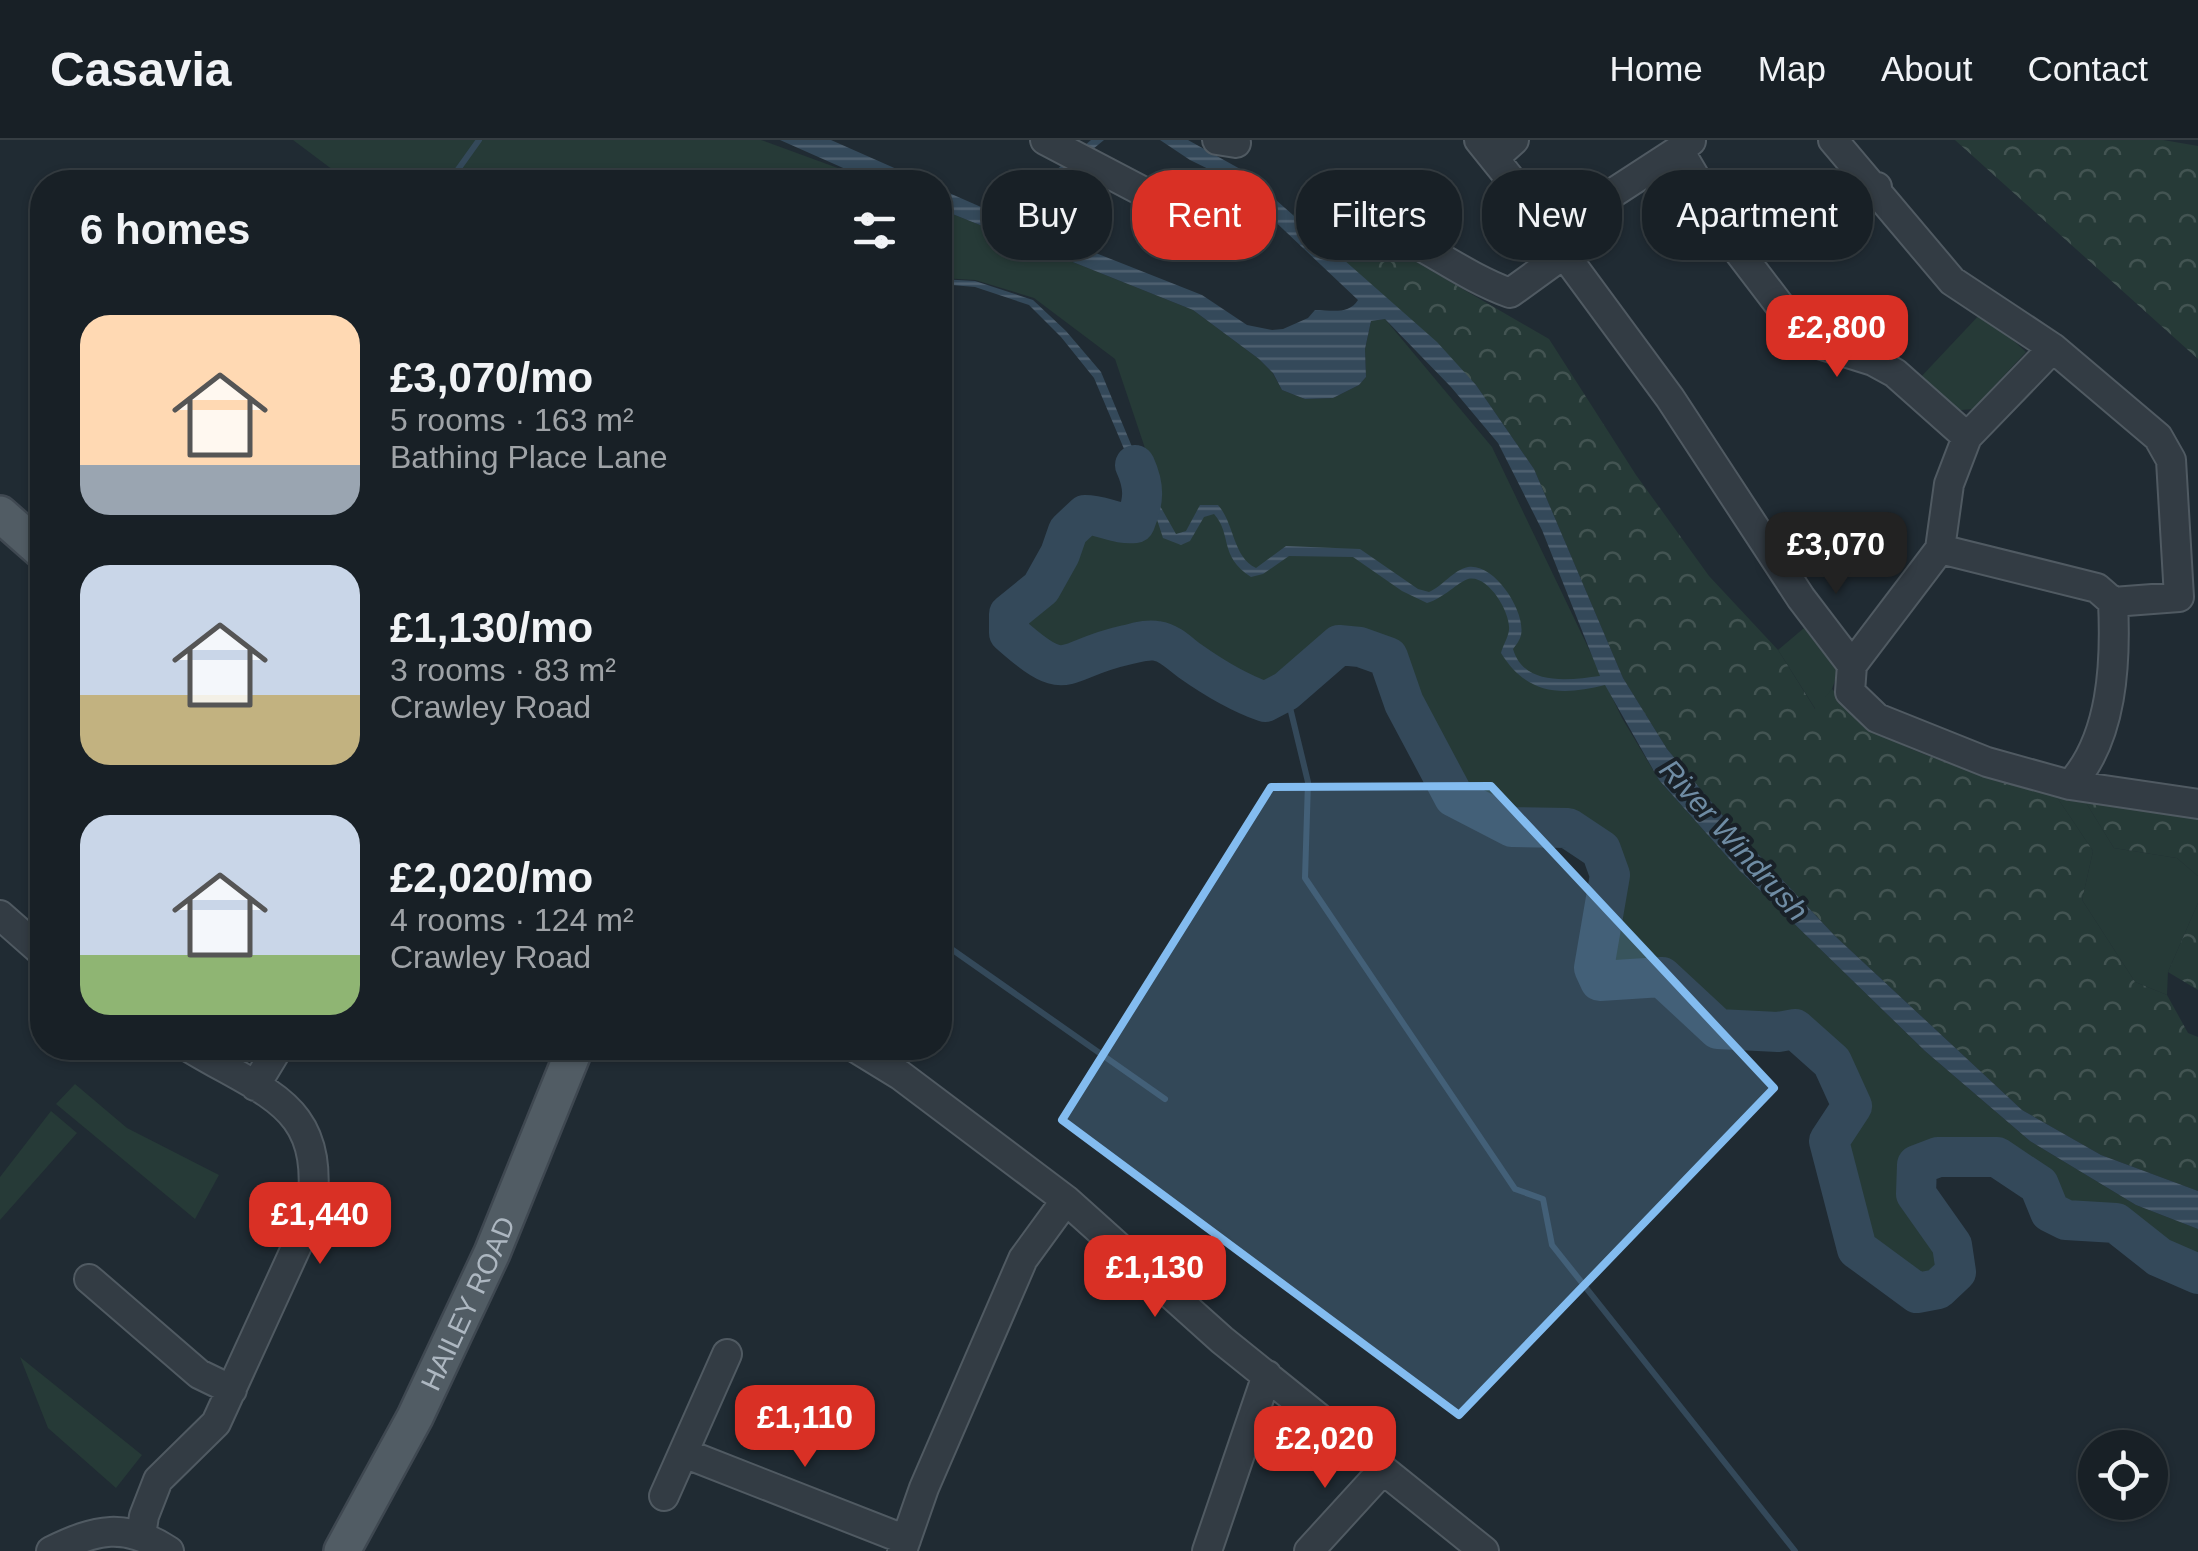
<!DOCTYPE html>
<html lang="en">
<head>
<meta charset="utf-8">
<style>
	body { margin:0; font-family:Arial,sans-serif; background:#21282e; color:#f1f3f6; height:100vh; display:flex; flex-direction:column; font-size:38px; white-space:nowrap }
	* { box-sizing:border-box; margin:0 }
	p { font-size:32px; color:#9fa3a7 }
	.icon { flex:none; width:55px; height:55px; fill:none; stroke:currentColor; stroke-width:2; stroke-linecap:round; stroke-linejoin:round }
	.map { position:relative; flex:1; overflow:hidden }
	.side { position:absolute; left:30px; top:30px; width:922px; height:890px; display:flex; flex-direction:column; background:#182026; border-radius:40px; box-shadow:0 2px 8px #0004,0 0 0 2px #363e43 }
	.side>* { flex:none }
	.hud { position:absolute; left:982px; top:30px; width:950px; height:90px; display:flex; gap:20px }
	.buttons { position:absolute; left:2078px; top:1290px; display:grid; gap:20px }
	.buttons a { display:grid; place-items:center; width:90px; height:90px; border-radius:50%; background:#182026; box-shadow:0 2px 8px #0004,0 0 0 2px #363e43; font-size:50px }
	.price { position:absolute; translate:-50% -85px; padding:0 22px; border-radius:20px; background:#d93025; color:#fff; font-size:32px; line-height:65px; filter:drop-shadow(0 2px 5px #0008) }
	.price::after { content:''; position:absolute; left:50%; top:60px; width:30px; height:22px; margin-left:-15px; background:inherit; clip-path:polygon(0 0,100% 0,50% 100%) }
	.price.current { background:#222; color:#fff }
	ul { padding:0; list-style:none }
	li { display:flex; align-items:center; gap:30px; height:250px; padding:0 50px }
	li span { display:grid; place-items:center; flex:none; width:280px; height:200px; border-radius:30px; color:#555 }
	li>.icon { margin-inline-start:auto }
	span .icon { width:120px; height:120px; fill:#fffc; stroke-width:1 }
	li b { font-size:42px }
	h2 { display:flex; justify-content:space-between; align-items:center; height:120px; padding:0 50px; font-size:42px }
	.chip { padding:0 35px; border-radius:40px; background:#182026; box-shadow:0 2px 8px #0004,0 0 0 2px #363e43; font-size:35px; line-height:90px }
	.chip.current { background:#d93025; color:#fff }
	header { display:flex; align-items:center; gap:60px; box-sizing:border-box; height:140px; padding:0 50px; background:#182026; border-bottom:2px solid #363e43 }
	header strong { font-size:48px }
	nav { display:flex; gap:55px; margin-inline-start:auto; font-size:35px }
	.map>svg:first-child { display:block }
	.grass { fill:#263a37 }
	.forest { fill:url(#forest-crowns) }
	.water { fill:url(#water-rules) }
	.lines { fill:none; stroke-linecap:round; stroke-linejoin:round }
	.stream { stroke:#34495a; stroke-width:6 }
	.river { stroke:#34495a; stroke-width:40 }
	.minor-casing { stroke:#505a62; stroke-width:32 }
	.major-casing { stroke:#3f4851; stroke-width:40 }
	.minor { stroke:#333c44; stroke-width:28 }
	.major { stroke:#515c64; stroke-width:35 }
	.marked { fill:#83bcf0; fill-opacity:0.2; stroke:#83bcf0; stroke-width:8; stroke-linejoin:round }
	.labels { text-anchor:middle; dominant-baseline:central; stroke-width:8; stroke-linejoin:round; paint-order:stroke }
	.street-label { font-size:28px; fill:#adb7c1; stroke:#192128 }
	.water-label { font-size:30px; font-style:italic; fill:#6f8ca4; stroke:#192128 }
</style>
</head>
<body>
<header>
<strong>Casavia</strong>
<nav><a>Home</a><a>Map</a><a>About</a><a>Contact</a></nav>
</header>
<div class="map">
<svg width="2198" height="1411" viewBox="0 0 2198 1411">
	<defs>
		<pattern id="forest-crowns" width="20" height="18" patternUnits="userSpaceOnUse" patternTransform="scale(2.5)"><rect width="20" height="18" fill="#263a37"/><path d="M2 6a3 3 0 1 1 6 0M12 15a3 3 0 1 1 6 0" fill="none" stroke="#435452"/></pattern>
		<pattern id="water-rules" width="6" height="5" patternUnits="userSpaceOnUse" patternTransform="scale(2.5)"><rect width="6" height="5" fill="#34495a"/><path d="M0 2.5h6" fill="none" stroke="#4f6170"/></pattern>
	</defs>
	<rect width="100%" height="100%" fill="#202b33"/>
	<path class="grass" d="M293,0H761L876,42H349Z
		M940,69L1193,170L1259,219L1272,232L1282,250L1305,259L1333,258L1359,245L1366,237L1365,209L1371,181L1385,179L1492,307L1622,578L1659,640L1739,730L1925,911L2030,1001L2136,1065L2198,1089V1127L2161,1111L2117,1078L2059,1066L2053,1043L2001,1008L1940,1006L1909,1018L1904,1052L1943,1107L1946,1129L1933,1142L1919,1145L1866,1105L1839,1004L1861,966L1843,916L1799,878L1721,877L1669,828L1606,830L1618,732L1609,704L1574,678L1515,675L1462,651L1396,509L1332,493L1263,550C1230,539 1208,514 1178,496C1144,477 1085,499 1053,515L1021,489V479L1052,450L1077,395L1090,384L1122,394L1140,390L1147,374L1154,335L1115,219L1034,158L975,140L940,138Z
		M1982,172L2026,212L1973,269L1951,271L1918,240Z
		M1804,488L1838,532L1832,549L1816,570L1778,510Z
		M2054,653L2085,661L2114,708L2177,718L2198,736V763L2168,832L2167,855L2135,842L2082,760L2093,711Z
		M75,944L127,988L219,1035L195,1079L56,964Z
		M51,971L77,993L0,1080V1037Z
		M20,1217L142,1315L116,1348L48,1288Z"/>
	<path class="forest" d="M1955,0H2163L2198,6V219Z
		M1304,57L1549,199L1636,335L1709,436L1778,510L1815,569L1832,549C1841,558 1849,568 1858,577C1901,616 1998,638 2054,653L2093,711L2082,760L2135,842L2167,855L2188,893L2198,897V1051L2101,1015L2022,970L1834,795L1728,682L1667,609L1623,538L1534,329L1476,245L1293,75Z
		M2085,661L2198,669V736L2177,718L2114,708Z
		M2198,763V850L2168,832Z"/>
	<path class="water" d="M780,0H831L926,42H867L868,39Z
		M1091,0H1104L1059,37L992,72L1202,155L1247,185L1272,190L1283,189L1308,178L1315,170C1331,170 1349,175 1358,160L1231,40L1190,20L1160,0H1188L1242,30L1437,202L1476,245L1534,329L1623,538L1667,609L1728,682L1834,795L2022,970L2101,1015L2198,1051V1089L2136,1065L2030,1001L1925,911L1739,730L1659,640L1605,545C1561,556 1527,555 1501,513C1503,505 1508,498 1509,490C1511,473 1488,434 1468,439C1458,442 1444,458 1427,463L1402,451L1353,417L1289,416L1263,434L1251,437C1218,415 1233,396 1214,374L1204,377L1190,401L1181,405L1163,398L1151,361H1146L1144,376L1136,374L1138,342L1094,238L1061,197L1029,165L975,147L940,144V139L975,141L1033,160L1066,191L1101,232L1147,343L1176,394L1186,391L1200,365H1218C1235,384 1232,416 1256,428L1286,406L1360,409L1418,449L1429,452C1443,446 1453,430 1468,427C1495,423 1526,472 1521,495C1520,500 1516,505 1513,509C1524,547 1570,540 1600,536L1542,390L1498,303L1451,247L1385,179L1371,181L1365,209L1366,237L1359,245L1333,258L1305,259L1282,250L1273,233L1259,219L1193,170L940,69V49L981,67L1054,32Z"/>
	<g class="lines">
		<path class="stream" d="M449,42L479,0
			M1286,551L1308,642L1305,738L1515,1049L1543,1059L1552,1105L1795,1411
			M940,801L1165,959"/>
		<path class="river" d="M1135,325C1145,347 1144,361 1135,383C1116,385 1104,375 1085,375L1068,391L1060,414L1041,448L1009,474V493C1070,547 1058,520 1126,505C1136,503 1147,499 1157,501C1170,503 1179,513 1190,521C1214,538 1237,552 1265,562L1286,551L1339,505L1360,507L1388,517L1404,563L1454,657L1512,687L1568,688L1601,710L1610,735L1594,828L1600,841L1662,837L1718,889L1778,892L1795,889L1832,922L1852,966L1829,1001L1857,1109L1917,1153L1938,1149L1956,1132L1952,1105L1916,1054L1917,1025L1938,1017H1997L2039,1045L2050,1072L2066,1080L2116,1083L2159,1117L2198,1134"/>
		<g class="minor-casing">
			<path id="minor" d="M1045,0L1144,52L1184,79
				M1217,0L1236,3
				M1479,0L1553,92
				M1833,0L1952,141L2053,208L2158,297L2171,320L2179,457L2113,462
				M1691,1L1679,10L1739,112L1806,200L1873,221L1895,233L1967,297L1949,344L1940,409L1852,525
				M1679,10L1553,92L1564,114L1670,258L1801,458L1852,525L1850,552L1877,578L1987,622L2070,645L2198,664
				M1494,18L1514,0
				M1360,79C1415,95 1457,134 1510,153L1564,114
				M1739,112C1797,101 1831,85 1877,47
				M1967,297L2053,208
				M1940,409L2097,448L2113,462
				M2070,645C2113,599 2116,522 2113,462
				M0,775L42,812
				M856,908L900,935L1066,1060L1222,1200L1484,1411
				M255,946L278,908
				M89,1139L199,1234L232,1250
				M684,1313L906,1400
				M664,1356L727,1214
				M141,1395L144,1376L158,1340L216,1283L311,1075C327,965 271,957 190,908
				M51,1411C96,1389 125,1382 169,1411
				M902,1411L924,1348L1023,1119L1066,1060
				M1207,1411L1267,1235
				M1309,1411L1383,1330"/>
		</g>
		<g class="major-casing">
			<g id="major">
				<path d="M0,374L42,411"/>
				<path id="s1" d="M342,1411L415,1277L492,1113L575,908"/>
			</g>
		</g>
		<use href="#minor" class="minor"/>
		<use href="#major" class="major"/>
	</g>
	<path class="marked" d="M1491,646L1774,948L1459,1275L1062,980L1271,647Z"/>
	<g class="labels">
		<g class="street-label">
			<text stroke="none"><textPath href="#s1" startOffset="278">HAILEY ROAD</textPath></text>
		</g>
		<g class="water-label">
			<text transform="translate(1734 700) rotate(48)">River Windrush</text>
		</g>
	</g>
</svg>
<div class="buttons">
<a><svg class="icon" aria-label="locate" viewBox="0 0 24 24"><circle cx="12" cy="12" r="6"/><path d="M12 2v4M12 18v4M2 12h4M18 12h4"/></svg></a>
</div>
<b class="price" style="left:1837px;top:240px">£2,800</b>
<b class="price current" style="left:1836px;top:457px">£3,070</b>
<b class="price" style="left:320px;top:1127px">£1,440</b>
<b class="price" style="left:1155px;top:1180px">£1,130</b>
<b class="price" style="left:805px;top:1330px">£1,110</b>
<b class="price" style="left:1325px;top:1351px">£2,020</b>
<div class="hud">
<a class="chip">Buy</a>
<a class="chip current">Rent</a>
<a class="chip">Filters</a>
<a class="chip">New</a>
<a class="chip">Apartment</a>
</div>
<section class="side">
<h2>6 homes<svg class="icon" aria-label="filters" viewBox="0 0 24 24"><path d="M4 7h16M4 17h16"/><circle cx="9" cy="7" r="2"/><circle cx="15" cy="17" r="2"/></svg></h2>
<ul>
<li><span style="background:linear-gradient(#ffd9b3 75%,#9aa5b1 0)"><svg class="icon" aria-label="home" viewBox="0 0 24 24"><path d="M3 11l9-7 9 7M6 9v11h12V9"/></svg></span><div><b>£3,070/mo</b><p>5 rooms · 163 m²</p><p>Bathing Place Lane</p></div></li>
<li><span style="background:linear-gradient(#c9d6e8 65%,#c2b280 0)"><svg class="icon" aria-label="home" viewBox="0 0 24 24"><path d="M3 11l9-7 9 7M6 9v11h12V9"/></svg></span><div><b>£1,130/mo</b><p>3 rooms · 83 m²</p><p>Crawley Road</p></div></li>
<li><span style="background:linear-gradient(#c9d6e8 70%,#8fb573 0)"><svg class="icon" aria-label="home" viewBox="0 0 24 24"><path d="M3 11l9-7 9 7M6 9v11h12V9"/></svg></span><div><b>£2,020/mo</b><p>4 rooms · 124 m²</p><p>Crawley Road</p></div></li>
</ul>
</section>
</div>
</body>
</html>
